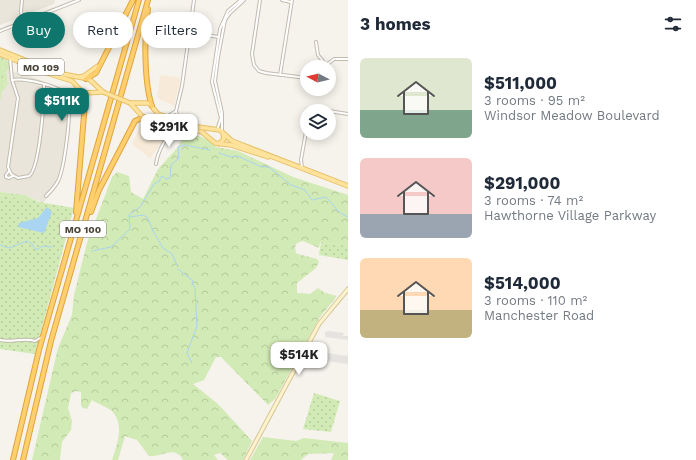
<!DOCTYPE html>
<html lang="en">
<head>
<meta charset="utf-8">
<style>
	body { margin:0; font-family:"Work Sans",sans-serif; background:#f6f6f7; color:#1f2937; height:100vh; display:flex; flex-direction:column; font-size:15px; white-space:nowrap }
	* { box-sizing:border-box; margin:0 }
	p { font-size:13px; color:#747a83 }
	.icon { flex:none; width:22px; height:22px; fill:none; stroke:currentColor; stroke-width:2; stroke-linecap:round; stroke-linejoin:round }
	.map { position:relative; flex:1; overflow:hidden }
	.details { display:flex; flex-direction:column; background:#fff; width:348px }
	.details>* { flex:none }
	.top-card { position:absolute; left:12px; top:12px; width:276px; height:36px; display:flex; gap:8px }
	.needle { width:26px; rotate:277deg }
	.tools { position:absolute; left:300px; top:60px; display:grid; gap:8px }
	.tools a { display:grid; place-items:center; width:36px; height:36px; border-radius:50%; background:#fff; box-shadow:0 2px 10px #0003; font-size:20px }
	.price { position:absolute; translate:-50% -34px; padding:0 9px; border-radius:8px; background:#fff; color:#222; font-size:13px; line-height:26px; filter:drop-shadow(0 1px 2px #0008) }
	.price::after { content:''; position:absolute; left:50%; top:24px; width:12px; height:9px; margin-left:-6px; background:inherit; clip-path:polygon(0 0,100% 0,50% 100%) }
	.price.current { background:#0f766e; color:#fff }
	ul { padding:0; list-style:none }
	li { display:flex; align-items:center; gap:12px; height:100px; padding:0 12px }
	li span { display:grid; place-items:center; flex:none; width:112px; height:80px; border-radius:6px; color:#555 }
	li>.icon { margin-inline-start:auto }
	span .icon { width:48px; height:48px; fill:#fffc; stroke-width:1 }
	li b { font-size:17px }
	h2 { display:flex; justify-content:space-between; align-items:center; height:48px; padding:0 12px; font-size:17px }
	.chip { padding:0 14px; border-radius:18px; background:#fff; box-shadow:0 2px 10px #0003; font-size:14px; line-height:36px }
	.chip.current { background:#0f766e; color:#fff }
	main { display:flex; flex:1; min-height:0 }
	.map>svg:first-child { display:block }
	.residential { fill:#eae5da }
	.commercial { fill:#f7ead8 }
	.grass { fill:#d2eab5 }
	.forest { fill:url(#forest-crowns) }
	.park { fill:url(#park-dots) }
	.parking { fill:#e5e3e0 }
	.water { fill:#a9d4f2 }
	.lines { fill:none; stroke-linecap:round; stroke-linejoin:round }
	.stream { stroke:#a9d4f2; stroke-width:1 }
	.street-casing { stroke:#c2bbae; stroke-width:4 }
	.secondary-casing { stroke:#d6c79b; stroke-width:5 }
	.primary-casing { stroke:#e6c16a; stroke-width:5.5 }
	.highway-casing { stroke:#e0a43c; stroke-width:6 }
	.street { stroke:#fff; stroke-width:2 }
	.secondary { stroke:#fff3cd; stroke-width:3 }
	.primary { stroke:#ffe39c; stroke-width:3.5 }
	.highway { stroke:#ffcf6e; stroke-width:4 }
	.primary-bridge-casing { stroke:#e6c16a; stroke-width:5.5; stroke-linecap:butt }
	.primary-bridge { stroke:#ffe39c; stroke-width:3.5 }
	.labels { text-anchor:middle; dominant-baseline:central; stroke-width:3; stroke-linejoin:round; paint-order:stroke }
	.shield { fill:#fff; stroke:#817c74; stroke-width:1 }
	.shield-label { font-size:10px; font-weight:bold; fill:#4b4439 }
</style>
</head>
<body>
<main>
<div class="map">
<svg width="348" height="460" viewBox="0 0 348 460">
	<defs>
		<pattern id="forest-crowns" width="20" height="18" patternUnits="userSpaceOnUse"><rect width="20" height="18" fill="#d2eab5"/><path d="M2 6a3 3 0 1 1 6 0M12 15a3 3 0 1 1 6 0" fill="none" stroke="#b6ca9c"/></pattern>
		<pattern id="park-dots" width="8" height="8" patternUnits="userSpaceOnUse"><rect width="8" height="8" fill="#d2eab5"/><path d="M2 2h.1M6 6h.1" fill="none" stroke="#b6ca9c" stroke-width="1.8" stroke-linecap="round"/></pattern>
	</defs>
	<rect width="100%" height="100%" fill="#f6f3ec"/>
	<path class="residential" d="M0,0H55L54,4L0,25Z
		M6,70L27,75L67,90L70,93L72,102L70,130L62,175L59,184L43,203L25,195L0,192V103L2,91L8,84Z"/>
	<path class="commercial" d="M160,75L178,77L180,81L174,106L157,98Z
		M150,122L167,132L160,145L150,158L132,144L141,125Z"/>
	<path class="grass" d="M5,59L10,62L9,71L6,70L8,84L5,88L2,63Z"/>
	<path class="forest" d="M0,57L5,59L2,63L5,88L2,91L0,103Z
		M185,131L207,139L216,147L238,151L293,177L348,195V246L320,242L319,248L303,241L297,243L295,247L296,253L298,254L317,259L319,262L316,268L297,283V293L310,294L318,288L325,293L337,296L320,317L275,399L268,405L221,357H216L204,380L193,384L218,404L252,441L243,460H228L220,453L214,455L218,460H183C175,444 161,458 149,456L137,440L125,436L118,460H112C117,445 125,425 112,411C107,407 98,404 92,400L87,409L83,408L81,406V392L76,391L71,393L68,408L72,421L71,430L62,442L60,460H32L58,348L72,315L74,295L87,243L112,177L117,172L129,176L131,192L143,199L158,169L178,147Z
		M0,192L25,195L39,202L0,195Z
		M263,437L296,441L304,438L348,443V460H331L334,453L308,454L301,460H250Z"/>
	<path class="park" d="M0,195L74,208L35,354L0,349Z
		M321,242L348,246V260L319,255Z
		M314,393L340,401L331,432L303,429Z"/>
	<path class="parking" d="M328,331L344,333L343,336H348V340L325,337V332Z
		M320,352L348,356V364L319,360Z"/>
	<path class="water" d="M47,207L52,212L44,233L18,227L19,223L38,218Z"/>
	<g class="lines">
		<path class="stream" d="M219,153L231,157L238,156L259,166L269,167L291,185L305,190L312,200L326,197L340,213L348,217
			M130,217L143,215L147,217L154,233L163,248L172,254L177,265
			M0,245L9,248L27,241L32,244L36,250L43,246L52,247
			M92,251L111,247L130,229L129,215L140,207L154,184L160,181V178L162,176L166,179L170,178L171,165L179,158L178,147L185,145L210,150
			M178,269L193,281L192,283L195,288L197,326L187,353L192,363"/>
		<g class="street-casing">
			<path id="street" d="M22,0L21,11L23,21
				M260,0L252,54L254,65L259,71L266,73L307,78
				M282,0L291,2
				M165,29L219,37
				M0,31L79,0
				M316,42L318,55L326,65
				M10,58L12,80L18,98L8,167L11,174L18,178L29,176C40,168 44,101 44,85
				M324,67L334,59H348
				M280,75L292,0
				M12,80C25,78 59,85 67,96C73,106 64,170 58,181C55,187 51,191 46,196
				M68,98L81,93
				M317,111H327
				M329,111L348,114
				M307,116L305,113L307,110L313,111
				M167,117L176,111
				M178,120L176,111L182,86L194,0
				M166,121L171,131
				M217,130L221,118L212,82L220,29L228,11L241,0
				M222,131V113L215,81L218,57L225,20L230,13L244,0
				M156,164C157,154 169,127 180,126
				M302,168L301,160L307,126
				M9,171L6,175V177L9,178L13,176
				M0,340C12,343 23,337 35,341
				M35,341L42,337"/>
		</g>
		<g class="secondary-casing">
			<path id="secondary" d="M246,460L319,324L348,289"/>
		</g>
		<g class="primary-casing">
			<path id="primary" d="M0,50L57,73L89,79L102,91
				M0,54L50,74L72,81L83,93L103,92
				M80,77L84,76L98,66
				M130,103H149L158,114L198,127L220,130L232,141L348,186
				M130,103L143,117L163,120L202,132L215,143L231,145L268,157
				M219,144L224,139L223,133"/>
		</g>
		<g class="highway-casing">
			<path id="highway" d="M148,9C144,33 144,84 152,106
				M86,79L96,73L133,0
				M76,212L85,103L83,93
				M91,212L99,190L135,121L144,117
				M13,460L39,350L139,0
				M23,460L51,341L148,0"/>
		</g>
		<use href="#street" class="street"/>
		<use href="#secondary" class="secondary"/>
		<use href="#primary" class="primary"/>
		<use href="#highway" class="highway"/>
		<g class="primary-bridge-casing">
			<path id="primary-bridge" d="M103,92L130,103"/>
		</g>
		<use href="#primary-bridge" class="primary-bridge"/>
	</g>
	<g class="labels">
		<g class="shield">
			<rect x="18" y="59" width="46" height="16" rx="3"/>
			<rect x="60" y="221" width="46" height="16" rx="3"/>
		</g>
		<g class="shield-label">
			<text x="41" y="67">MO 109</text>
			<text x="83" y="229">MO 100</text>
		</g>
	</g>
</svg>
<div class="tools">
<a><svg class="needle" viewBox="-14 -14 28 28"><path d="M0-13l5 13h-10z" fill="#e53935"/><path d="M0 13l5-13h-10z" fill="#747a83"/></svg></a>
<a><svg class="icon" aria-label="layers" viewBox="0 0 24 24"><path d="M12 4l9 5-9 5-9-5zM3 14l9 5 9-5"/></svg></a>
</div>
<b class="price current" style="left:62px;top:122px">$511K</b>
<b class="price" style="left:169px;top:148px">$291K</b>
<b class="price" style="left:299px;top:376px">$514K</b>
<div class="top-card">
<a class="chip current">Buy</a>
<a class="chip">Rent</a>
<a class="chip">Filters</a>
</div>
</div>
<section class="details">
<h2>3 homes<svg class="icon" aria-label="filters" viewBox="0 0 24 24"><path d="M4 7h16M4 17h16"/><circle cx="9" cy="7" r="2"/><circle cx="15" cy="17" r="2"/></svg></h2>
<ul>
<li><span style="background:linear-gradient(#dfe7d0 65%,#7fa58c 0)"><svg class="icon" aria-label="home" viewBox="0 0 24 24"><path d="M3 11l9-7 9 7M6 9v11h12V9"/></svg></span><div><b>$511,000</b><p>3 rooms · 95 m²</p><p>Windsor Meadow Boulevard</p></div></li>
<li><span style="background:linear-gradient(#f6c9c9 70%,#9aa5b1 0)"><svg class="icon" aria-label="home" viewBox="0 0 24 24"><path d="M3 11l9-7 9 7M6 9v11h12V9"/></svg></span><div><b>$291,000</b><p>3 rooms · 74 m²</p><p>Hawthorne Village Parkway</p></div></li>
<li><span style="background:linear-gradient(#ffd9b3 65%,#c2b280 0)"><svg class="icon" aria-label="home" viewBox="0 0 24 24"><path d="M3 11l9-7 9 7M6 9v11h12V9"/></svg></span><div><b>$514,000</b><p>3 rooms · 110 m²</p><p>Manchester Road</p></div></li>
</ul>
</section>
</main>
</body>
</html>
